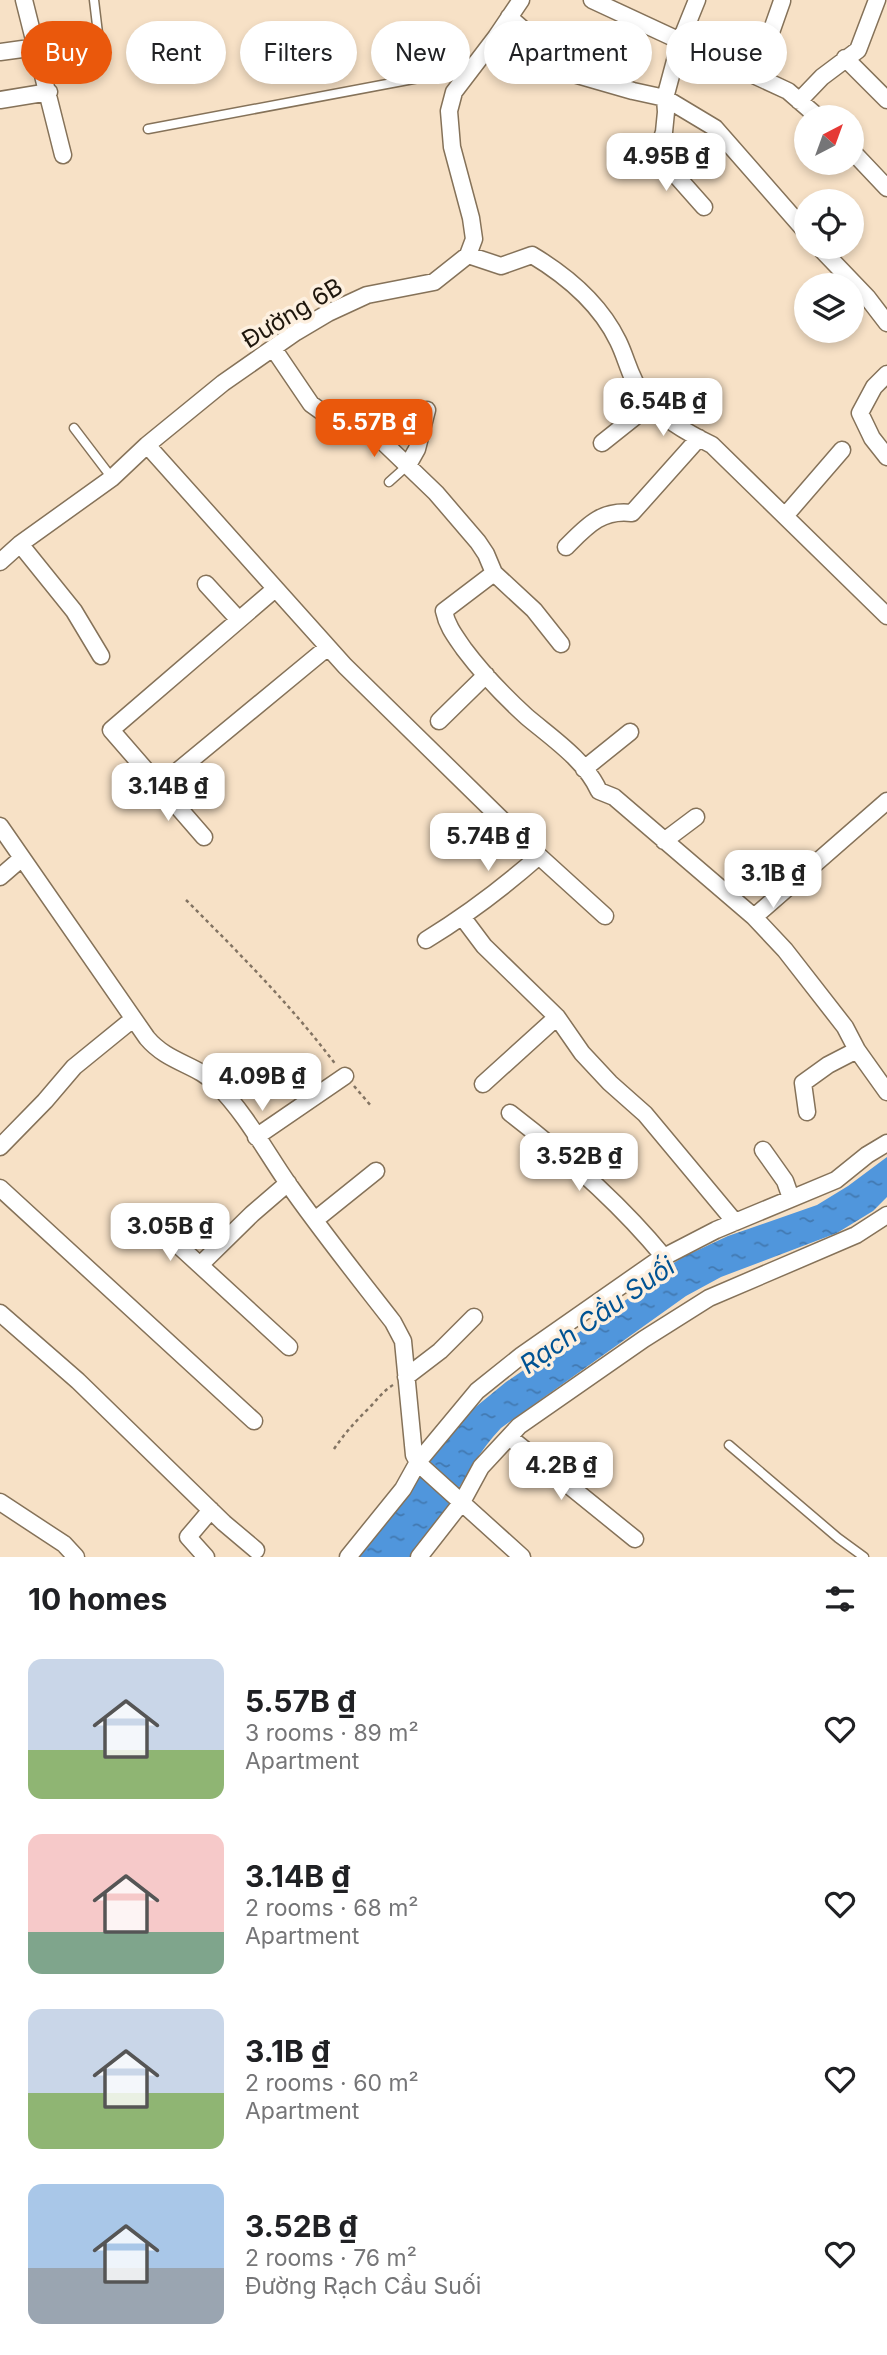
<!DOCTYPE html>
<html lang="en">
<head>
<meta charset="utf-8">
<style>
	body { margin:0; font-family:Inter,sans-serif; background:#f6f6f6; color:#202124; height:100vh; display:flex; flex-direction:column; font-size:26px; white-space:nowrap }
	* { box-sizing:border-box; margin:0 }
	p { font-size:23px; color:#757577 }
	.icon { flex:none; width:38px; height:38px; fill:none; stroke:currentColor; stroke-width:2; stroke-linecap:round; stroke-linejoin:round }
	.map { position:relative; height:1557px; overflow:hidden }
	.details { display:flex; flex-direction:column; background:#fff; flex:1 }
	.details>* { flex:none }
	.hud { position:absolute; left:21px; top:21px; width:845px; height:63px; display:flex; gap:14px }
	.needle { width:46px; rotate:41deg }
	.controls { position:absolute; left:794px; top:105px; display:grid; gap:14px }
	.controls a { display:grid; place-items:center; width:70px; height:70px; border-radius:50%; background:#fff; box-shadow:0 4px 10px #0003; font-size:35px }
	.price { position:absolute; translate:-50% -60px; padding:0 16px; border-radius:14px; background:#fff; color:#222; font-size:23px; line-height:46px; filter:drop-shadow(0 2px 4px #0008) }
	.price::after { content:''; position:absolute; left:50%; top:42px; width:21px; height:16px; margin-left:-10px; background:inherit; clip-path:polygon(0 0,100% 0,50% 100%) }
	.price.current { background:#ea580c; color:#fff }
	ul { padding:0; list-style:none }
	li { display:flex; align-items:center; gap:21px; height:175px; padding:0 28px }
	li span { display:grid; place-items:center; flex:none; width:196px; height:140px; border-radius:14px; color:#555 }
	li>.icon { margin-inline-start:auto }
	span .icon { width:84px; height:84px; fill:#fffc; stroke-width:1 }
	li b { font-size:30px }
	h2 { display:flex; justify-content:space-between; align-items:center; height:84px; padding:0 28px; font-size:30px }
	.pill { padding:0 24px; border-radius:32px; background:#fff; box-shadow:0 4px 10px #0003; font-size:24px; line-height:63px }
	.pill.current { background:#ea580c; color:#fff }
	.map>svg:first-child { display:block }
	.water { fill:url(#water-ripples) }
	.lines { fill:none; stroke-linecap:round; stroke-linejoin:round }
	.lane-casing { stroke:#857259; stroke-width:11 }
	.street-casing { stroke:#857259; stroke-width:19 }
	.path { stroke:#837463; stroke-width:2.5; stroke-dasharray:3.5 3.5; stroke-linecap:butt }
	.lane { stroke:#fff; stroke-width:8 }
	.street { stroke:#fff; stroke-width:16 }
	.labels { text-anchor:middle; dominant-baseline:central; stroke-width:7; stroke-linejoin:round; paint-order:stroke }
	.street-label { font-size:24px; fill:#1e160c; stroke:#fdf0e0 }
	.water-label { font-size:26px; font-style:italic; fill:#005393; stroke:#fdf0e0 }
</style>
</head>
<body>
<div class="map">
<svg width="887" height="1557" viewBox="0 0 887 1557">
	<defs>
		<pattern id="water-ripples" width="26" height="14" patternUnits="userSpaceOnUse" patternTransform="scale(1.75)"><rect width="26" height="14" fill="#5096dc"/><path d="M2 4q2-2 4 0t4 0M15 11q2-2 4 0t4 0" fill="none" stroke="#4279b1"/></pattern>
	</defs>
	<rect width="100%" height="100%" fill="#f7e1c6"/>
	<path class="water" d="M887,1157V1197L873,1211L837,1233L721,1277L686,1296L501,1428C479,1451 466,1477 449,1504C437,1522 423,1539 411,1557H359L394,1511L416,1475L461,1419L506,1382L639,1291L663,1270L683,1257L728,1236L817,1205L848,1186Z"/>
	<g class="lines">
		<g class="lane-casing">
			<path id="lane" d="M94,0L100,50
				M148,129L440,74L468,77
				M74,428L112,478
				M389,482L408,465
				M729,1445L838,1538L864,1557"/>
		</g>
		<g class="street-casing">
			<path id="street" d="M24,0L63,155
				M592,0L788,91L818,117
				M697,0L680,42L665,98L666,112L664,132L657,154L704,207
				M509,17L574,74L633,91L665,98L715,128L807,233
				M0,52L37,47
				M845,58L887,100
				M756,75L782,1
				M0,100L49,92
				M799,101L822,77L858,50L877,0
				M852,151L887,188
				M819,247L867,297L887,323
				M468,255L501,266L532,255C567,276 600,304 618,341C627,359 630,379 643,395C661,418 686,432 712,445L887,616
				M273,348L311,404L325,414L383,442L436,493L478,542L486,554L494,573L534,610L561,644
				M887,374L874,387L860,413L872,438L887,457
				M602,443L651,404
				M147,445L345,666L539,856L605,916
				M408,465L417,449L427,410
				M785,516L842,450
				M20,544L74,611L101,656
				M566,547C586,527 601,509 632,513L699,438
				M0,562L20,544L112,478L147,445L223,383L296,332L328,313L367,295L434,282L468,255L474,239L471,218L452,147L449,111L454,92L496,37L521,0
				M494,573L444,611C447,626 455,636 464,649C482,673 504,696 527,717C552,738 585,760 599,791L614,797L754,917L785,950L845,1027L857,1050L887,1092
				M206,584L239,620
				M439,721L486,675
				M584,769L630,732
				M145,798L328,647
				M0,826L147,1038C168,1063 197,1064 217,1085C246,1114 266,1152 289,1185C322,1232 358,1277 393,1322L403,1341L414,1455L419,1464L522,1557
				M204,837L111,730L275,589
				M664,841L696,817
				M0,877L22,858
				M754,917L887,801
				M463,918L484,946L557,1017L582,1053L610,1083L645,1114L735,1222
				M426,940C465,916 505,886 539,856
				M483,1084L557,1017
				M807,1112L803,1083L828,1065L857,1050
				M510,1113C566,1156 619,1202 664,1257
				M256,1137L345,1076
				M0,1147L45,1101L74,1067L133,1019
				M763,1150L785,1181L791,1198
				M0,1188L254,1421
				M315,1220L376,1171
				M166,1234L289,1347
				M200,1265L252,1214L288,1183
				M0,1313L78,1381L224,1523L256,1550
				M406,1377L440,1351L474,1317
				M509,1437L635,1539
				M0,1502L64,1544L76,1557
				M206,1557L188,1537L211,1510
				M348,1557L403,1489L418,1462L477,1391L522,1355L658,1260L716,1230L836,1180L867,1155L887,1143
				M419,1557L462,1502L481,1467L519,1426L644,1339L709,1298L856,1235L887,1215"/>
		</g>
		<path class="path" d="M186,900C239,953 291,1005 336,1065
			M354,1086L372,1107
			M334,1449C344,1434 355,1422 368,1409C377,1400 383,1391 393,1385"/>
		<use href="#lane" class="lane"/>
		<use href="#street" class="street"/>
	</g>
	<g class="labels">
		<g class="street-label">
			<text transform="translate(292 313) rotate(-31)">Đường 6B</text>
		</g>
		<g class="water-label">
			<text transform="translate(597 1315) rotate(-35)">Rạch Cầu Suối</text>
		</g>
	</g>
</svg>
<div class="controls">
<a><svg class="needle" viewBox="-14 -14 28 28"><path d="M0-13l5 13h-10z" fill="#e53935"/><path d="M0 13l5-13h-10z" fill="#757577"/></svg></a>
<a><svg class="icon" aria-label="locate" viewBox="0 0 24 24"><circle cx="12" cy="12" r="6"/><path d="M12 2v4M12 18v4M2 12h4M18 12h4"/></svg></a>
<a><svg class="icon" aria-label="layers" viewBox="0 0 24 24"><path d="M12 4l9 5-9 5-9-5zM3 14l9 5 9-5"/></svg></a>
</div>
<b class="price" style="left:666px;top:193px">4.95B ₫</b>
<b class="price" style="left:663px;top:438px">6.54B ₫</b>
<b class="price current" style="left:374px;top:459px">5.57B ₫</b>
<b class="price" style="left:168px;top:823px">3.14B ₫</b>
<b class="price" style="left:488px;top:873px">5.74B ₫</b>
<b class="price" style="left:773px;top:910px">3.1B ₫</b>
<b class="price" style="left:262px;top:1113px">4.09B ₫</b>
<b class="price" style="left:579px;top:1193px">3.52B ₫</b>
<b class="price" style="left:170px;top:1263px">3.05B ₫</b>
<b class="price" style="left:561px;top:1502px">4.2B ₫</b>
<div class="hud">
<a class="pill current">Buy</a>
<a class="pill">Rent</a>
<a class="pill">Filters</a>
<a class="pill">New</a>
<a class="pill">Apartment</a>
<a class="pill">House</a>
</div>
</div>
<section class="details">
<h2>10 homes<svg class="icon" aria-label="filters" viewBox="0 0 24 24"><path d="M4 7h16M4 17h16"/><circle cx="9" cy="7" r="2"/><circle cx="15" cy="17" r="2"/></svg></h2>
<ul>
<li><span style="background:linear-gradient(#c9d6e8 65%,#8fb573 0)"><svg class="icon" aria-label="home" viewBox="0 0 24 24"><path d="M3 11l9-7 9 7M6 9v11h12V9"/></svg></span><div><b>5.57B ₫</b><p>3 rooms · 89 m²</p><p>Apartment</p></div><svg class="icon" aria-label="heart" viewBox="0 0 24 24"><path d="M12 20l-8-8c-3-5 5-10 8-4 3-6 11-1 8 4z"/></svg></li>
<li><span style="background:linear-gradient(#f6c9c9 70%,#7fa58c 0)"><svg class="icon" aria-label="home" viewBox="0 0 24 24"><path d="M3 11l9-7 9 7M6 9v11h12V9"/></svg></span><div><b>3.14B ₫</b><p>2 rooms · 68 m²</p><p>Apartment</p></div><svg class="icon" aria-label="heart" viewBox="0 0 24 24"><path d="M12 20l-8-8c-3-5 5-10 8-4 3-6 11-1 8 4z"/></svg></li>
<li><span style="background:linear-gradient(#c9d6e8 60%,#8fb573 0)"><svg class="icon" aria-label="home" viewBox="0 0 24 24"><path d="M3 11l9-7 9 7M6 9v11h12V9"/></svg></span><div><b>3.1B ₫</b><p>2 rooms · 60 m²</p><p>Apartment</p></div><svg class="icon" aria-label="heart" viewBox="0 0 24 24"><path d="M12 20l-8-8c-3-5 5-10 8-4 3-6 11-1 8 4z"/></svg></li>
<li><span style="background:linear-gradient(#a9c7e8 60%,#9aa5b1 0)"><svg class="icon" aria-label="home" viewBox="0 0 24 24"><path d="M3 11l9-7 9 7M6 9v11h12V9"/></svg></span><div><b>3.52B ₫</b><p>2 rooms · 76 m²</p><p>Đường Rạch Cầu Suối</p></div><svg class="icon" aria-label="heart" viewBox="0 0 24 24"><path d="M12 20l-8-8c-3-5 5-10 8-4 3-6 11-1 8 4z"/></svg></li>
</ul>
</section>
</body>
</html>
